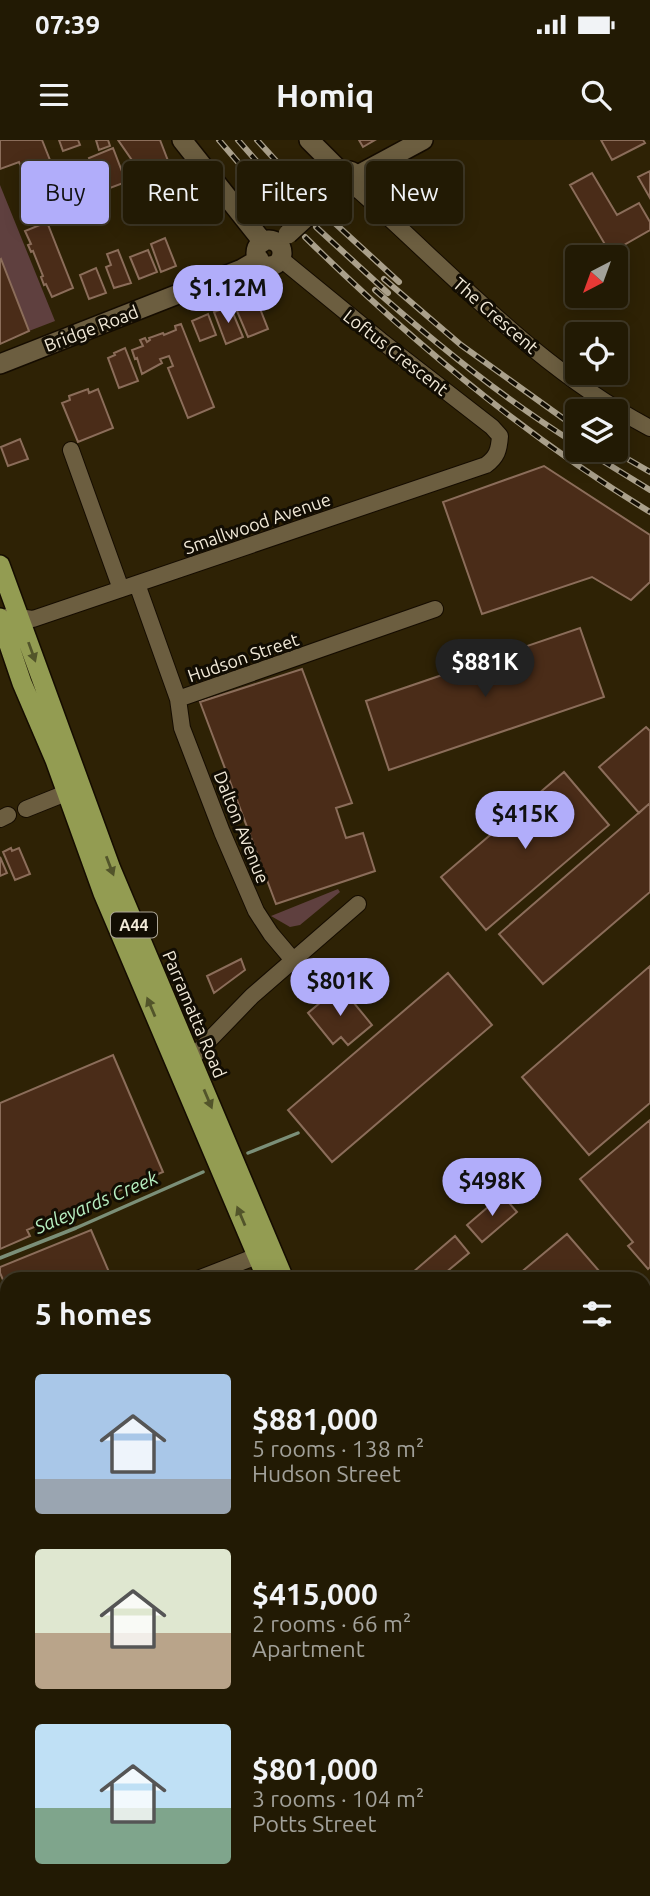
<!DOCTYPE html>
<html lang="en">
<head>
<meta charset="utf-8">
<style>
	body { margin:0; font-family:Ubuntu,sans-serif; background:#2e2713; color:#f1f3f6; height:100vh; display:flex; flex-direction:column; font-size:26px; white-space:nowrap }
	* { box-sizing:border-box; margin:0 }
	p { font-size:23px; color:#a2a19a }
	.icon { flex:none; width:38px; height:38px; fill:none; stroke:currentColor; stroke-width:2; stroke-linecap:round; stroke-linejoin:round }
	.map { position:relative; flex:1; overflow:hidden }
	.panel { position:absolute; left:0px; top:1132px; width:651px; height:625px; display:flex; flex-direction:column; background:#221a04; border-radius:21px 21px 0 0; box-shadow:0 4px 18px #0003,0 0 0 2px #3f3826 }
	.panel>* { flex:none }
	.banner { position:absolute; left:21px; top:21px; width:609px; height:63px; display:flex; gap:14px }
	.needle { width:46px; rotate:221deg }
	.buttons { position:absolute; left:565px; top:105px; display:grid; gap:14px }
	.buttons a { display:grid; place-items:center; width:63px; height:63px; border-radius:7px; background:#221a04; box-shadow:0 4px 18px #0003,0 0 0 2px #3f3826; font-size:35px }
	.price { position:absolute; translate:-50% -60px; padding:0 16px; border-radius:24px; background:#b1adfa; color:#111; font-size:23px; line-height:46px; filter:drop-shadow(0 2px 4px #0008) }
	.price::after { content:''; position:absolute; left:50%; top:42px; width:21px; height:16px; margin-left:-10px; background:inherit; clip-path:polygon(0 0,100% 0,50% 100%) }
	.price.selected { background:#222; color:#fff }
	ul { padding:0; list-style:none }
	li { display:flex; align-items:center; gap:21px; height:175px; padding:0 35px }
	li span { display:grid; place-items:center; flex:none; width:196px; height:140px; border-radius:7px; color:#555 }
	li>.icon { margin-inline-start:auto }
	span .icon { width:84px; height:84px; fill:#fffc; stroke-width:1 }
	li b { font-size:30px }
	h2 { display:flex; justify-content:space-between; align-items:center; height:84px; padding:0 35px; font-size:30px }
	.tag { padding:0 24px; border-radius:7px; background:#221a04; box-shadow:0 4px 18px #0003,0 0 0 2px #3f3826; font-size:24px; line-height:63px }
	.tag.selected { background:#b1adfa; color:#111 }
	.status { display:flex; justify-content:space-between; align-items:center; height:49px; padding:0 35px; background:#221a04; direction:ltr }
	.status svg { height:19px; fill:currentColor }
	header { display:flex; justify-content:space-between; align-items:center; height:91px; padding:0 35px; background:#221a04; font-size:32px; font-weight:700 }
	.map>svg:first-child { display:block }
	.green { fill:#5f403f }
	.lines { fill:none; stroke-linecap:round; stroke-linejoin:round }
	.stream { stroke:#7b8f78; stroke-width:3.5 }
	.building { fill:#4a2c18; stroke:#8b6d5a; stroke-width:2 }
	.motorway-tunnel { stroke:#4b4025; stroke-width:21; stroke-dasharray:21 10; stroke-linecap:butt }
	.minor-casing { stroke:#150c00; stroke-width:18 }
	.tertiary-casing { stroke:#150c00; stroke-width:22 }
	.trunk-casing { stroke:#150c00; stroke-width:22 }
	.motorway-casing { stroke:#150c00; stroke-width:24 }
	.minor { stroke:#6c5e40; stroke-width:16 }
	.tertiary { stroke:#6c5e40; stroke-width:19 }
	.trunk { stroke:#939c52; stroke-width:19 }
	.motorway { stroke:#9dac57; stroke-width:21 }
	.rail-casing { stroke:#aaa08b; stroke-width:6 }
	.rail { stroke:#120d03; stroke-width:3.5; stroke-dasharray:10; stroke-linecap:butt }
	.tertiary-bridge-casing { stroke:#150c00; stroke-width:22; stroke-linecap:butt }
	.tertiary-bridge { stroke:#6c5e40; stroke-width:19 }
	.oneway { fill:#52542a }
	.labels { text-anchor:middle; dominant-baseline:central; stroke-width:6; stroke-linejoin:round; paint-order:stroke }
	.shield { fill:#120d03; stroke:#aea798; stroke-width:2 }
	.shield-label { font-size:16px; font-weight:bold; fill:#f1e9d8 }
	.street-label { font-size:18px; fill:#f1e9d8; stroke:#120d03 }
	.water-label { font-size:19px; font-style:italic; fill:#b7efc1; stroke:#120d03 }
</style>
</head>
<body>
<div class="status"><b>07:39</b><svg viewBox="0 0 49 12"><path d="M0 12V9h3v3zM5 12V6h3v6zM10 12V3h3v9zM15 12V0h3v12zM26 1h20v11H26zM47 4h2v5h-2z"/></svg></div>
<header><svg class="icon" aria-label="menu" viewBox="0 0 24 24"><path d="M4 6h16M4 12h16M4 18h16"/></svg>Homiq<svg class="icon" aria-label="search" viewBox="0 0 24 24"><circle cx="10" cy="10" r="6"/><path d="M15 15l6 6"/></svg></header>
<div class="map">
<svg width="650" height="1756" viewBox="0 0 650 1756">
	<rect width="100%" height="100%" fill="#2e2205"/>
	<path class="green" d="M0,45L55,181L29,191L0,119Z
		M338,749L340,752L300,785L290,787L271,776Z"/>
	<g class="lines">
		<path class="stream" d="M248,1013L298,993
			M0,1118L76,1088L203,1032"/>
	</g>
	<path class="building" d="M0,0H42L67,63L39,74L37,69L35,70L28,51L30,50L19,22L0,29Z
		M59,0H78L80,5L63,11Z
		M96,0H108L110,6L99,10Z
		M118,0H160L170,26L143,36Z
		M359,0H375L363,7Z
		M601,0H643L645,3L612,20Z
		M113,8L126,42L102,51L89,18Z
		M650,31V58L638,37Z
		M592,33L617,75L639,63L650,82V90L610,113L570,45Z
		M47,82L73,148L52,157L46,144L44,145L41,137L43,136L33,111L31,112L28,105L31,104L25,91Z
		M165,98L176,126L161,132L151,104Z
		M118,110L131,143L114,148L106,127L111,125L107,114Z
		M148,110L157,132L139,139L130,117Z
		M1,119L29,191L0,204V120Z
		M96,128L106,153L89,159L80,135Z
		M255,156L268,189L248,197L234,164Z
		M230,166L243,197L226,204L214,172Z
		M208,174L216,195L200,201L192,181Z
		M181,184L214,267L188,278L168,228L173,226L169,216L160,219L162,223L142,234L137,218L135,219L132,210L143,206L140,200L145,198L147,202L150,200L149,198L163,193L164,195L176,190L175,186Z
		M125,208L138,241L119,248L108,218L115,215L114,213Z
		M88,249L89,253L98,249L113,288L78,302L62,263L70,260L69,256Z
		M20,299L28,319L8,326L1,307Z
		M544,326L650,395V442L631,460L592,437L482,474L443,362Z
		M580,488L604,557L389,630L366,561Z
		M302,529L352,663L336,668L346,698L363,693L375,731L276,764L200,562Z
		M646,587L650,591V663L639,673L599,627Z
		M564,632L609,685L486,790L441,737Z
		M650,663V752L543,844L499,794Z
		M11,708L12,711L19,708L30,734L15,740L3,712Z
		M0,717L7,733L0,736Z
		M241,819L245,830L214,853L207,836Z
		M650,826V963L589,1015L522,937Z
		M448,833L492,885L332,1022L288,970Z
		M340,846L372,885L348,905L341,897L333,904L308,873Z
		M113,915L163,1032L27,1090L30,1096L0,1109V963Z
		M650,980V1127L648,1129L628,1106L633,1102L580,1039Z
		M502,1055L517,1072L482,1102L467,1085Z
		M91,1090L112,1139H7V1149L0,1133V1127Z
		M567,1094L606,1139H513Z
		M455,1096L469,1113L438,1139H405Z
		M644,1184L650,1191V1417L644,1410Z
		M647,1616L650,1624V1702L648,1703L644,1694V1617Z
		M650,1706V1756H598L596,1750H644V1709Z
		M303,1750H394L396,1756H289Z
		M394,1750H466L468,1756H396Z"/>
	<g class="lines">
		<path class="motorway-tunnel" d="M0,1739L6,1752"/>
		<g class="minor-casing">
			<path id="minor" d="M355,47C450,131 536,228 650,288
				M71,310L121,449
				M137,444L178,559L182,588L222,692L256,771L271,794L293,820
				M9,476L33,479L486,325C497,317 499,310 500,296L492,287L380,200L281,119
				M178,559L435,469
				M26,669L76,649
				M0,679L8,675
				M182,923L191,919L252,856L358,764
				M198,1139L267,1112
				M0,1209L7,1213
				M644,1588L650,1594"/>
		</g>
		<g class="tertiary-casing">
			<path id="tertiary" d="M182,0L263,102
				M309,0L342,33
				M339 40a9 9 0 1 1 18 0a9 9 0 1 1-18 0Z
				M356,36L423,0
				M256 113a13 13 0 1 1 26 0a13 13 0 1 1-26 0Z
				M0,224L242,129L259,119"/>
		</g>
		<g class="trunk-casing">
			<path id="trunk" d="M0,425L111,729L284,1139
				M0,478L22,543L55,620L103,753L267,1139
				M506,1750L508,1756
				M528,1750L531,1756"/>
		</g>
		<g class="motorway-casing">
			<path id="motorway" d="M0,1292L7,1312
				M0,1364L7,1383
				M0,1426L7,1445
				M0,1502L7,1521
				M0,1597L7,1616
				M56,1750L58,1756
				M92,1750L94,1756
				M115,1750L117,1756
				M144,1750L147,1756
				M6,1752L9,1756"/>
		</g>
		<use href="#minor" class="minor"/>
		<use href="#tertiary" class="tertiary"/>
		<use href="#trunk" class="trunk"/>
		<use href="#motorway" class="motorway"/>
		<g class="rail-casing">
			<path id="rail" d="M219,0L286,78
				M238,0L297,67
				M257,0L308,56
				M327,76L399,142
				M316,87L388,153
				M305,97C411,201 523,295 650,372
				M384,139L461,205L578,289
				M375,150C439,206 505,260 578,305
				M585,310L650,350
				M612,310L650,332"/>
		</g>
		<use href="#rail" class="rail"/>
		<g class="tertiary-bridge-casing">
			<path id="tertiary-bridge" d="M288,94L326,59"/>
		</g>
		<use href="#tertiary-bridge" class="tertiary-bridge"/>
	</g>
	<defs><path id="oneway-solid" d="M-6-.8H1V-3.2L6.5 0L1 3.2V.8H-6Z" transform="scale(1.75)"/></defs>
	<g class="oneway">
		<use href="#oneway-solid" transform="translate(32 512) rotate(70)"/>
		<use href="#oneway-solid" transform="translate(110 726) rotate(69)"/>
		<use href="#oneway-solid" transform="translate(151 867) rotate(-113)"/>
		<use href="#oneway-solid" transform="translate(208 959) rotate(67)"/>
		<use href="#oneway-solid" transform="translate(241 1076) rotate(-113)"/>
	</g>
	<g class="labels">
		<rect class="shield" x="111" y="772.5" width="46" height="25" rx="5"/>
		<g class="shield-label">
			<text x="134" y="785">A44</text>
		</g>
		<g class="street-label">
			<text transform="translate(496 175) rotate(41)">The Crescent</text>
			<text transform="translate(91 188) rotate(-21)">Bridge Road</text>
			<text transform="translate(396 212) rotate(38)">Loftus Crescent</text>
			<text transform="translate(257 383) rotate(-19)">Smallwood Avenue</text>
			<text transform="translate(243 517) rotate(-19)">Hudson Street</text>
			<text transform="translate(242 687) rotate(68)">Dalton Avenue</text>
			<text transform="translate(195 874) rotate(67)">Parramatta Road</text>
		</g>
		<g class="water-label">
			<text transform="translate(96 1062) rotate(-23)">Saleyards Creek</text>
		</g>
	</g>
</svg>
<div class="buttons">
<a><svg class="needle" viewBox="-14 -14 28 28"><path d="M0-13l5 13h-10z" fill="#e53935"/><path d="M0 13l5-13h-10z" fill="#a2a19a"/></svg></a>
<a><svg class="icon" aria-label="locate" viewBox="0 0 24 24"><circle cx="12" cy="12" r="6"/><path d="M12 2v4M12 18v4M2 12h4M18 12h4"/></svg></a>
<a><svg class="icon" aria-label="layers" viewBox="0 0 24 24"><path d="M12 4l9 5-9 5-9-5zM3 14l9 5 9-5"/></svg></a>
</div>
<b class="price" style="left:228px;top:185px">$1.12M</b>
<b class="price selected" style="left:485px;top:559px">$881K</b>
<b class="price" style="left:525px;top:711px">$415K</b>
<b class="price" style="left:340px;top:878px">$801K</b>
<b class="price" style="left:492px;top:1078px">$498K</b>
<div class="banner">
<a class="tag selected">Buy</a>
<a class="tag">Rent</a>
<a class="tag">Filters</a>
<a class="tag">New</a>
</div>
<section class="panel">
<h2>5 homes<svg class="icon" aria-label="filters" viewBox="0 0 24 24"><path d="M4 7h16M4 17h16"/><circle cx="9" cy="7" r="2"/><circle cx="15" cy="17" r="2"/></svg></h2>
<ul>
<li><span style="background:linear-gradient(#a9c7e8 75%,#9aa5b1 0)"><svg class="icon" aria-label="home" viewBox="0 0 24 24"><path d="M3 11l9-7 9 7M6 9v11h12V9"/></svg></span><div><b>$881,000</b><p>5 rooms · 138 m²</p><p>Hudson Street</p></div></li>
<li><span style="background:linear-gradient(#dfe7d0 60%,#b9a48a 0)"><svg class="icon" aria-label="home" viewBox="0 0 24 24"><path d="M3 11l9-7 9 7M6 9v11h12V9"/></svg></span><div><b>$415,000</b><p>2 rooms · 66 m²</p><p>Apartment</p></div></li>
<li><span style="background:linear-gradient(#bfe0f5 60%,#7fa58c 0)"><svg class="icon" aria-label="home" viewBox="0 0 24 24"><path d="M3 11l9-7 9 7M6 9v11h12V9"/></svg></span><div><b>$801,000</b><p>3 rooms · 104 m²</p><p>Potts Street</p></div></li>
</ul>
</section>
</div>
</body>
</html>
